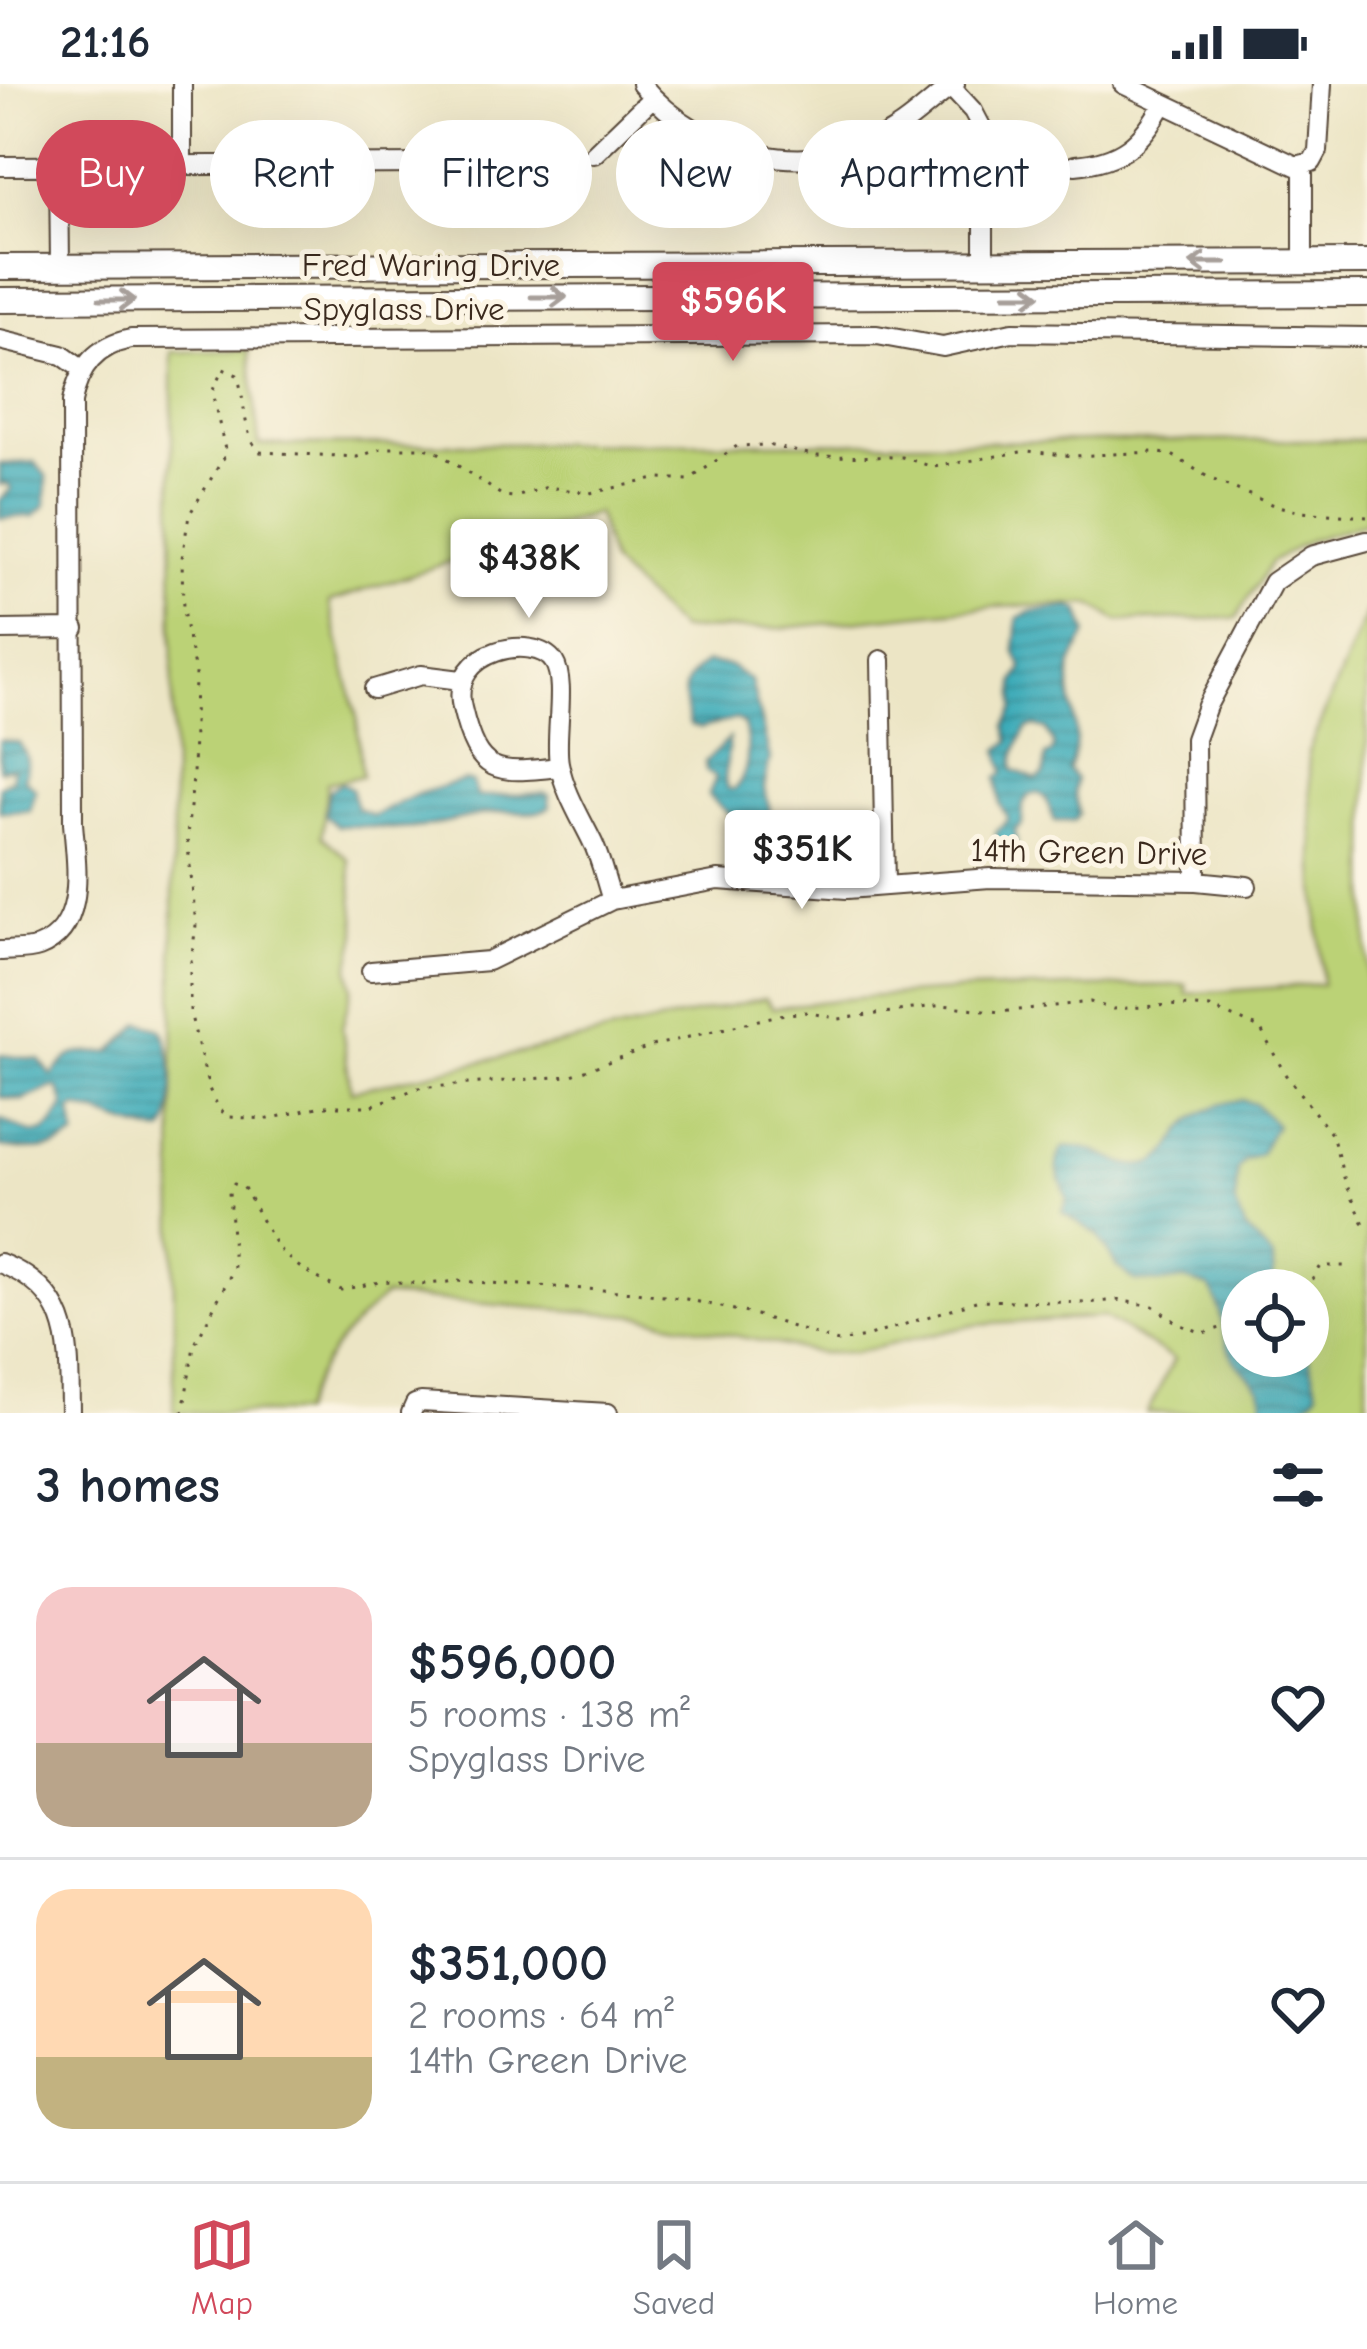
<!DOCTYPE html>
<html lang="en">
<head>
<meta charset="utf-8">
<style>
	body { margin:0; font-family:"Comic Neue",sans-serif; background:#f6f6f7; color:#1f2937; height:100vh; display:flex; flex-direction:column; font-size:45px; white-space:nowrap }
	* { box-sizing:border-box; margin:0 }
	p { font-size:39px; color:#747a83 }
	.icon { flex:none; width:66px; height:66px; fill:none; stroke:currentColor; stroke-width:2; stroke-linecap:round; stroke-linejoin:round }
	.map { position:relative; height:1329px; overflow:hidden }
	.drawer { display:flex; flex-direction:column; background:#fff; flex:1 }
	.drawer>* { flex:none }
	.guide { position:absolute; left:36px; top:36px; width:1296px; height:108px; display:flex; gap:24px }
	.controls { position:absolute; left:1221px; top:1185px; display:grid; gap:24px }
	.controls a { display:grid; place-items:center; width:108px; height:108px; border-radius:50%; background:#fff; box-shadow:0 12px 48px #0002; font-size:60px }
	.price { position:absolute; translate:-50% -102px; padding:0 27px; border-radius:12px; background:#fff; color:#222; font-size:39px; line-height:78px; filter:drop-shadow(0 3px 6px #0008) }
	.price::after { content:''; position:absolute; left:50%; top:72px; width:36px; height:27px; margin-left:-18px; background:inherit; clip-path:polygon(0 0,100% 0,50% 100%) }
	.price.current { background:#d1495b; color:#fff }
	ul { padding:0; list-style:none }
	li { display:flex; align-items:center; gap:36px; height:300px; padding:0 36px }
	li+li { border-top:3px solid #e0e1e3 }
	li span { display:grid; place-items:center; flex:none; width:336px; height:240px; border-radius:36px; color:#555 }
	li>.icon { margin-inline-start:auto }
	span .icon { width:144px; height:144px; fill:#fffc; stroke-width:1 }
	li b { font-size:51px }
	h2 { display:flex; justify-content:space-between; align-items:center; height:144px; padding:0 36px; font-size:51px }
	.tag { padding:0 42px; border-radius:54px; background:#fff; box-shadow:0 12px 48px #0002; font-size:42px; line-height:108px }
	.tag.current { background:#d1495b; color:#fff }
	.status { display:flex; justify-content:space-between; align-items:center; height:84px; padding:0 60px; background:#fff; direction:ltr }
	.status svg { height:33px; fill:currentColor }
	.menu { display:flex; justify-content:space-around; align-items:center; height:168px; border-top:3px solid #e0e1e3; background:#fff; font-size:33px; color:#747a83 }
	.menu a { display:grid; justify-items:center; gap:6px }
	.menu .current { color:#d1495b }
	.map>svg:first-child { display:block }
	.grass { fill:#bbd276; stroke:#7b7e4a; stroke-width:3; fill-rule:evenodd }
	.water { fill:url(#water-rules); stroke:#3c6b6c; stroke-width:3; fill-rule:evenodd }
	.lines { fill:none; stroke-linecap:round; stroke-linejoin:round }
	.minor-casing { stroke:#564637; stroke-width:22 }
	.major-casing { stroke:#564637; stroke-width:28 }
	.path { stroke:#564637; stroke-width:3; stroke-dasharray:3 9; stroke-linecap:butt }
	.minor { stroke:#fff; stroke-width:18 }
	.major { stroke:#fff; stroke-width:24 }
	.oneway { stroke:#a79f9a }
	.labels { text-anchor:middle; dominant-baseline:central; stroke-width:10; stroke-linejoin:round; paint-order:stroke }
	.street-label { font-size:33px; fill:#3b2a1e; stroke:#fcf5e5 }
</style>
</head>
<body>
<div class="status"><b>21:16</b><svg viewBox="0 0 49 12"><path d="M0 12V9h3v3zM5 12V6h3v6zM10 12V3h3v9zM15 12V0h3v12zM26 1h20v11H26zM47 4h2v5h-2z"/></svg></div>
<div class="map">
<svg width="1367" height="1329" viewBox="0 0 1367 1329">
	<defs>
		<pattern id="water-rules" width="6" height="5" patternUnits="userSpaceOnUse" patternTransform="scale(3)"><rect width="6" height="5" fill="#3dacb9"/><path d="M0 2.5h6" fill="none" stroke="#348c96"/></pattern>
	</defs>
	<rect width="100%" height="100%" fill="#fcf5e5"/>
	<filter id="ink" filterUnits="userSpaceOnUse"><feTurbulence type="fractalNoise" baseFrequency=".00833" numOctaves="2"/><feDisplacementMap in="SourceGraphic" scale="24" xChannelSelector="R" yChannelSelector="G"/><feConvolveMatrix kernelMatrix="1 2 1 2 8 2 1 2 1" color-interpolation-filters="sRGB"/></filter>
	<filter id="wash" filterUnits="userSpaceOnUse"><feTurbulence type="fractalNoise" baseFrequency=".004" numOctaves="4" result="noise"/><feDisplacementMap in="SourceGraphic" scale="48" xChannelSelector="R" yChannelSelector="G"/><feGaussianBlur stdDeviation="2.7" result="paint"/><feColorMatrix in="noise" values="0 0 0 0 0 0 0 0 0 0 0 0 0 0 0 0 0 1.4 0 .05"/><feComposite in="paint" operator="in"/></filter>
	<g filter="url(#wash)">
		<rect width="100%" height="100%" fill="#ece5c5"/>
		<path class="grass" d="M249,266L259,361L1367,356V439L1310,456L1271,478L1236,534L1118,537L1090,520L989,523L783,544L680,546L611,479L597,429L329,518L357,634L362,692L327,699L322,752L349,776L357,850L349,884L352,903L342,944L351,1007L765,914L773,924C910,904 1048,904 1186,901L1187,910L1322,900L1308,668L1367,527V1329H1147L1174,1275L1103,1233L974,1241L853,1269H819L641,1232L384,1212C343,1250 319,1275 300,1329H174L172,268ZM1242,1206H1308V1272H1242Z"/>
		<path class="water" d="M35,378L47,393L46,421L34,432L0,434V416L12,404L6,399L0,401V380Z
			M1070,523L1079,526L1087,549C1081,563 1070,578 1070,593C1069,630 1085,651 1068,686L1076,695L1074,707L1079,730L1074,737H1055L1045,714L1038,709L1029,711L1023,720L1022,740L1015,746L1018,773L997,774L996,748L1008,735L1000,720L997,694L1004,688L999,666L1010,657L1006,642L1015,624V598L1023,585L1015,566L1018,534L1033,527ZM1035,642L1046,645L1054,661L1052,669L1046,672L1044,691L1036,695L1013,686C1012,671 1020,657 1027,644Z
			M706,579L730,582L751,597L770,674L764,704L770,726L762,740L740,744L739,738L708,712L716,693L706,687L705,678L729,655L725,696L728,705H735C750,686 750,664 744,641L736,635L701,644L690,641C682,614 679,596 706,579Z
			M0,656L19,659C28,670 29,682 24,694L36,706L30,727L0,728V702L12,695L13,683L0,686Z
			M465,696L472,698L478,713L544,709L549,711L550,723C531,733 526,727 505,728C477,729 450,738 422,743C394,748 365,740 337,742L325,731L329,707L341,699L351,704L357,724L373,732L418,710Z
			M141,939L160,944C175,962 177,1029 164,1048C148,1050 98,1029 77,1024L72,1028L76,1052C55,1070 27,1066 0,1063V1035C14,1039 32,1057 47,1046C54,1042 59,1028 65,1022L59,1005L53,1003L23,1016L0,1013V971L40,976L52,992C73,962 77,971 111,968Z
			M1242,1016L1255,1020L1276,1041L1260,1070L1244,1077L1238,1085L1235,1119L1245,1144L1273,1174L1274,1206H1242V1272L1308,1271L1318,1306C1310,1326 1279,1329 1261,1329C1270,1299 1243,1294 1231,1270C1221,1248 1223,1223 1209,1203L1184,1196L1162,1199L1134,1197L1116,1181L1098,1151L1062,1128L1067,1115C1062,1095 1050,1083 1063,1064C1096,1057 1122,1091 1153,1079C1169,1073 1174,1056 1184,1044C1199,1027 1221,1018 1242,1016Z"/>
	</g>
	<g filter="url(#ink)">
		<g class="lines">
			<g class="minor-casing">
				<path id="minor" d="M641,0C701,73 814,100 895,46C916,33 934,14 955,0
					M948,0L973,27L984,48V179
					M1123,0L1296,82L1312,78L1318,67L1322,0
					M594,70L652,14
					M182,80V0
					M1075,81C1121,77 1142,59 1163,20
					M0,82L431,80
					M59,82L60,182
					M1303,178V82
					M0,256L62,271L83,286
					M0,546L75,545
					M881,576L885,802
					M374,605L421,591L461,596
					M559,683C496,690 478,692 462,624C448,565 535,549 554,578C567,598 554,653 559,679C564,706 579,731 591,755C601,774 605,796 612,816
					M1196,797L1195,655L1207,622L1273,498L1311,472L1367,457
					M0,867C12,866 28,867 39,863C88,844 76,779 73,739L72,318C79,283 96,262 131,255L877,251L943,263L1012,248L1367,253
					M371,887L488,877L612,816L718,796L847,805L990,794L1196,797L1247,802
					M0,1179C74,1208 69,1262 70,1329
					M411,1329L415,1320L421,1318L608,1329"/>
			</g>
			<g class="major-casing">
				<path id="major" d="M0,183L1367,178
					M0,216L1367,210"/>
			</g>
			<path class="path" d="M1367,433L1300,428L1271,420L1211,395L1172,371L1153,368L1074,372L1027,367L933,383L902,373L817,372L767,361L737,362L689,396L660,394L590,409L547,403L516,413L503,412L439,369L425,364H384L357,373L260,368C242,351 246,315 237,291L223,285L212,308L226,370L189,431L182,474L183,527L195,589L193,694L187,752L196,841L190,885V928L209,1005L220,1026L229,1033L269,1035L321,1022H371L418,1004L569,992L652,962L779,931L806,928L839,935L943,921L1000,928L1090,918L1113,925L1170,921L1210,924L1260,944L1285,990L1332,1051L1345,1097L1367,1147
				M1306,1206L1321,1182H1344
				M183,1329L194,1262L234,1184L229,1108L234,1100L243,1102C279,1164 271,1172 341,1206L384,1197L427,1200L458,1197L635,1208L686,1215L756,1231L838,1258L866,1253L979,1216L1087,1219L1117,1216L1153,1222L1179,1240L1203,1249L1242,1238"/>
			<use href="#minor" class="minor"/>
			<use href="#major" class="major"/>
		</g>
		<defs><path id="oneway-shaft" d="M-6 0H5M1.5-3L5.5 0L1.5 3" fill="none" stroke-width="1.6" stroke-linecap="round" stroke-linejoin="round" transform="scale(3)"/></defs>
		<g class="oneway">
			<use href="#oneway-shaft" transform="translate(1208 179) rotate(180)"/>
			<use href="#oneway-shaft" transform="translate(1023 211)"/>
			<use href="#oneway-shaft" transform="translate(549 213)"/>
			<use href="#oneway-shaft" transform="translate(117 216)"/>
		</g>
	</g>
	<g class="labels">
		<g class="street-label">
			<text x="431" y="181">Fred Waring Drive</text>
			<text x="404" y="225">Spyglass Drive</text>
			<text transform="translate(1089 768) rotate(1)">14th Green Drive</text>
		</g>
	</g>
</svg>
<div class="controls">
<a><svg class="icon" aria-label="locate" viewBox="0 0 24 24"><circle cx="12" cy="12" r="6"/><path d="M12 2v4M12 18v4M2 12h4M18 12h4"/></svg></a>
</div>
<b class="price current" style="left:733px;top:280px">$596K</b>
<b class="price" style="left:529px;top:537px">$438K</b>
<b class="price" style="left:802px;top:828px">$351K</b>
<div class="guide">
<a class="tag current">Buy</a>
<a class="tag">Rent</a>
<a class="tag">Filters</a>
<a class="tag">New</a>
<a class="tag">Apartment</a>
</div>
</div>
<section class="drawer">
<h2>3 homes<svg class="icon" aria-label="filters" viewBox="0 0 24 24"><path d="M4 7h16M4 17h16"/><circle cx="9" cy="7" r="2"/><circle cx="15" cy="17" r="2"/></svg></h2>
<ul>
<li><span style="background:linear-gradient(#f6c9c9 65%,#b9a48a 0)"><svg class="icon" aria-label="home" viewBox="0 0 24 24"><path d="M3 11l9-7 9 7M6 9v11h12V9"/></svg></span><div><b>$596,000</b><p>5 rooms · 138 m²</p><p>Spyglass Drive</p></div><svg class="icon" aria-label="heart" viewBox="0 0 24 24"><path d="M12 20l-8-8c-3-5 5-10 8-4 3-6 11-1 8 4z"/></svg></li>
<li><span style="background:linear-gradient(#ffd9b3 70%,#c2b280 0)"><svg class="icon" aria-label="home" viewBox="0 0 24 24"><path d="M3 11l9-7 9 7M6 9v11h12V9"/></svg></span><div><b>$351,000</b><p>2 rooms · 64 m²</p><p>14th Green Drive</p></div><svg class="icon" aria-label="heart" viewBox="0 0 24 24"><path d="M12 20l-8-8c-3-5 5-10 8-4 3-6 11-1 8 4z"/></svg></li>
</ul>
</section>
<nav class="menu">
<a class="current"><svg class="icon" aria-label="map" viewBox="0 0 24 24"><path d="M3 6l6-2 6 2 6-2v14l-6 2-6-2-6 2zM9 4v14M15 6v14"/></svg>Map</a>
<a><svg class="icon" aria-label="saved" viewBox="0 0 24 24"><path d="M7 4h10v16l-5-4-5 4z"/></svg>Saved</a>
<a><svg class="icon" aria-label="home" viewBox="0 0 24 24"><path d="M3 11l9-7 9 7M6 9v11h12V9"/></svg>Home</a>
</nav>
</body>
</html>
